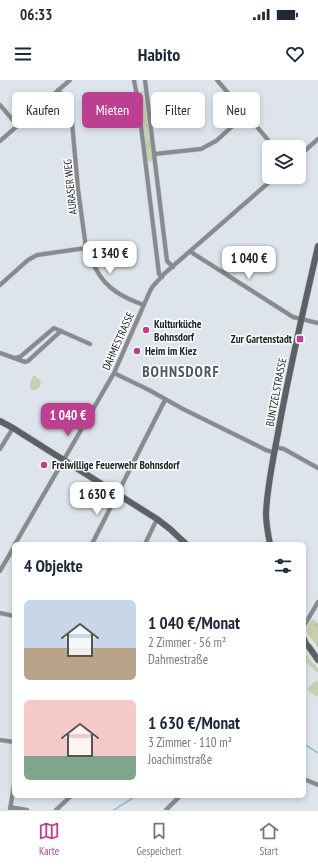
<!DOCTYPE html>
<html lang="de">
<head>
<meta charset="utf-8">
<style>
	body { margin:0; font-family:"PT Sans Narrow",sans-serif; background:#f2f2f3; color:#1f2937; height:100vh; display:flex; flex-direction:column; font-size:15px; white-space:nowrap }
	* { box-sizing:border-box; margin:0 }
	p { font-size:13px; color:#747a83 }
	.icon { flex:none; width:22px; height:22px; fill:none; stroke:currentColor; stroke-width:2; stroke-linecap:round; stroke-linejoin:round }
	.map { position:relative; flex:1; overflow:hidden }
	.details { position:absolute; left:12px; top:462px; width:294px; height:256px; display:flex; flex-direction:column; background:#fff; border-radius:6px; box-shadow:0 2px 6px #0003 }
	.details>* { flex:none }
	.top-card { position:absolute; left:12px; top:12px; width:294px; height:36px; display:flex; gap:8px }
	.controls { position:absolute; left:262px; top:60px; display:grid; gap:8px }
	.controls a { display:grid; place-items:center; width:44px; height:44px; border-radius:6px; background:#fff; box-shadow:0 2px 6px #0003; font-size:20px }
	.price { position:absolute; translate:-50% -34px; padding:0 9px; border-radius:8px; background:#fff; color:#222; font-size:13px; line-height:26px; filter:drop-shadow(0 1px 2px #0008) }
	.price::after { content:''; position:absolute; left:50%; top:24px; width:12px; height:9px; margin-left:-6px; background:inherit; clip-path:polygon(0 0,100% 0,50% 100%) }
	.price.selected { background:#bc4090; color:#fff }
	ul { padding:0; list-style:none }
	li { display:flex; align-items:center; gap:12px; height:100px; padding:0 12px }
	li span { display:grid; place-items:center; flex:none; width:112px; height:80px; border-radius:6px; color:#555 }
	li>.icon { margin-inline-start:auto }
	span .icon { width:48px; height:48px; fill:#fffc; stroke-width:1 }
	li b { font-size:17px }
	h2 { display:flex; justify-content:space-between; align-items:center; height:48px; padding:0 12px; font-size:17px }
	.pill { padding:0 14px; border-radius:6px; background:#fff; box-shadow:0 2px 6px #0003; font-size:14px; line-height:36px }
	.pill.selected { background:#bc4090; color:#fff }
	.status { display:flex; justify-content:space-between; align-items:center; height:28px; padding:0 20px; background:#fff; direction:ltr }
	.status svg { height:11px; fill:currentColor }
	header { display:flex; justify-content:space-between; align-items:center; height:52px; padding:0 12px; background:#fff; font-size:18px; font-weight:700 }
	.tabs { display:flex; justify-content:space-around; align-items:center; height:56px; border-top:1px solid #e0e1e3; background:#fff; font-size:11px; color:#747a83 }
	.tabs a { display:grid; justify-items:center; gap:2px }
	.tabs .selected { color:#bc4090 }
	.map>svg:first-child { display:block }
	.grass { fill:url(#grass-tufts) }
	.park { fill:#caceb1 }
	.lines { fill:none; stroke-linecap:round; stroke-linejoin:round }
	.stream { stroke:#97becc; stroke-width:1.5 }
	.street-casing { stroke:#bcc1c8; stroke-width:5 }
	.secondary-casing { stroke:#bcc1c8; stroke-width:7 }
	.street { stroke:#888a8e; stroke-width:4 }
	.secondary { stroke:#5d6065; stroke-width:6 }
	.poi-dot { fill:#bc4090; stroke:#fff; stroke-width:1.5 }
	.labels { text-anchor:middle; dominant-baseline:central; stroke-width:3; stroke-linejoin:round; paint-order:stroke }
	.street-label { font-size:11px; fill:#202326; stroke:#fff }
	.poi-label { font-size:11px; font-weight:bold; fill:#202326; stroke:#fff; text-anchor:start }
	.district-label { font-size:15px; font-weight:bold; letter-spacing:1px; fill:#50565c; stroke:#fff }
</style>
</head>
<body>
<div class="status"><b>06:33</b><svg viewBox="0 0 49 12"><path d="M0 12V9h3v3zM5 12V6h3v6zM10 12V3h3v9zM15 12V0h3v12zM26 1h20v11H26zM47 4h2v5h-2z"/></svg></div>
<header><svg class="icon" aria-label="menu" viewBox="0 0 24 24"><path d="M4 6h16M4 12h16M4 18h16"/></svg>Habito<svg class="icon" aria-label="heart" viewBox="0 0 24 24"><path d="M12 20l-8-8c-3-5 5-10 8-4 3-6 11-1 8 4z"/></svg></header>
<div class="map">
<svg width="318" height="730" viewBox="0 0 318 730">
	<defs>
		<pattern id="grass-tufts" width="24" height="20" patternUnits="userSpaceOnUse"><rect width="24" height="20" fill="#caceb1"/><path d="M3 7l-1-3M5 7V3M7 7l1-3M15 17l-1-3M17 17v-4M19 17l1-3" fill="none" stroke="#adb198"/></pattern>
	</defs>
	<rect width="100%" height="100%" fill="#dee4ec"/>
	<path class="grass" d="M143,11L153,81L147,82L140,12Z
		M312,539L317,542L318,545V567L307,553L306,550Z
		M304,572L318,589V593L304,580Z"/>
	<path class="park" d="M34,295L40,300L41,304C39,308 37,311 31,310C29,304 30,301 34,295Z
		M316,600L318,602V615L316,617L307,609Z"/>
	<g class="lines">
		<path class="stream" d="M304,664L318,673
			M114,730L136,716"/>
		<g class="street-casing">
			<path id="street" d="M134,0L138,21L159,194L162,197
				M145,0L167,181L173,187
				M217,0L274,67
				M58,10L64,17L68,26L72,42L78,109L86,168L88,169C92,175 93,183 96,189C106,209 124,218 144,225
				M0,25L18,46
				M0,61L70,0
				M154,74L201,69L216,61L246,34
				M299,76L318,59
				M191,171L194,174L293,237L318,243
				M0,205L28,180L37,175L86,168
				M0,273L14,278L20,277L54,248L90,264
				M14,278L25,282L28,281L61,251
				M114,293L149,310L183,329L266,370L275,373
				M275,367L284,369L318,388
				M0,369L13,348
				M15,464L114,293L150,211L153,206L165,193L275,97
				M92,464L165,320
				M145,464L157,439
				M0,491L14,467
				M0,533L14,536
				M304,546L318,522
				M0,660L14,662
				M304,699L318,705
				M10,727L27,730
				M10,730L14,705
				M56,730L71,716
				M166,730L180,716"/>
		</g>
		<g class="secondary-casing">
			<path id="secondary" d="M0,341L13,348L157,439L170,449L186,464
				M270,464C268,454 266,444 266,434C267,407 273,380 278,353C289,290 304,228 318,166
				M304,559L306,564L309,567L318,580"/>
		</g>
		<use href="#street" class="street"/>
		<use href="#secondary" class="secondary"/>
	</g>
	<g class="poi-dot">
		<circle cx="146" cy="250" r="4"/>
		<rect x="296" y="255" width="8" height="8" rx="2"/>
		<circle cx="137" cy="271" r="4"/>
		<circle cx="44" cy="385" r="4"/>
	</g>
	<g class="labels">
		<g class="street-label">
			<text transform="translate(70 107) rotate(-96)">AURASER WEG</text>
			<text transform="translate(118 261) rotate(-66)">DAHMESTRASSE</text>
			<text transform="translate(276 312) rotate(-79)">BUNTZELSTRASSE</text>
		</g>
		<g class="poi-label">
			<text x="154" y="244">Kulturküche<tspan x="154" dy="13">Bohnsdorf</tspan></text>
			<text x="292" y="259" text-anchor="end">Zur Gartenstadt</text>
			<text x="145" y="271">Heim im Kiez</text>
			<text x="52" y="385">Freiwillige Feuerwehr Bohnsdorf</text>
		</g>
		<g class="district-label">
			<text x="181" y="291">BOHNSDORF</text>
		</g>
	</g>
</svg>
<div class="controls">
<a><svg class="icon" aria-label="layers" viewBox="0 0 24 24"><path d="M12 4l9 5-9 5-9-5zM3 14l9 5 9-5"/></svg></a>
</div>
<b class="price" style="left:110px;top:195px">1 340 €</b>
<b class="price" style="left:249px;top:200px">1 040 €</b>
<b class="price selected" style="left:68px;top:357px">1 040 €</b>
<b class="price" style="left:97px;top:436px">1 630 €</b>
<div class="top-card">
<a class="pill">Kaufen</a>
<a class="pill selected">Mieten</a>
<a class="pill">Filter</a>
<a class="pill">Neu</a>
</div>
<section class="details">
<h2>4 Objekte<svg class="icon" aria-label="filters" viewBox="0 0 24 24"><path d="M4 7h16M4 17h16"/><circle cx="9" cy="7" r="2"/><circle cx="15" cy="17" r="2"/></svg></h2>
<ul>
<li><span style="background:linear-gradient(#c9d6e8 60%,#b9a48a 0)"><svg class="icon" aria-label="home" viewBox="0 0 24 24"><path d="M3 11l9-7 9 7M6 9v11h12V9"/></svg></span><div><b>1 040 €/Monat</b><p>2 Zimmer · 56 m²</p><p>Dahmestraße</p></div></li>
<li><span style="background:linear-gradient(#f6c9c9 70%,#7fa58c 0)"><svg class="icon" aria-label="home" viewBox="0 0 24 24"><path d="M3 11l9-7 9 7M6 9v11h12V9"/></svg></span><div><b>1 630 €/Monat</b><p>3 Zimmer · 110 m²</p><p>Joachimstraße</p></div></li>
</ul>
</section>
</div>
<nav class="tabs">
<a class="selected"><svg class="icon" aria-label="map" viewBox="0 0 24 24"><path d="M3 6l6-2 6 2 6-2v14l-6 2-6-2-6 2zM9 4v14M15 6v14"/></svg>Karte</a>
<a><svg class="icon" aria-label="saved" viewBox="0 0 24 24"><path d="M7 4h10v16l-5-4-5 4z"/></svg>Gespeichert</a>
<a><svg class="icon" aria-label="home" viewBox="0 0 24 24"><path d="M3 11l9-7 9 7M6 9v11h12V9"/></svg>Start</a>
</nav>
</body>
</html>
